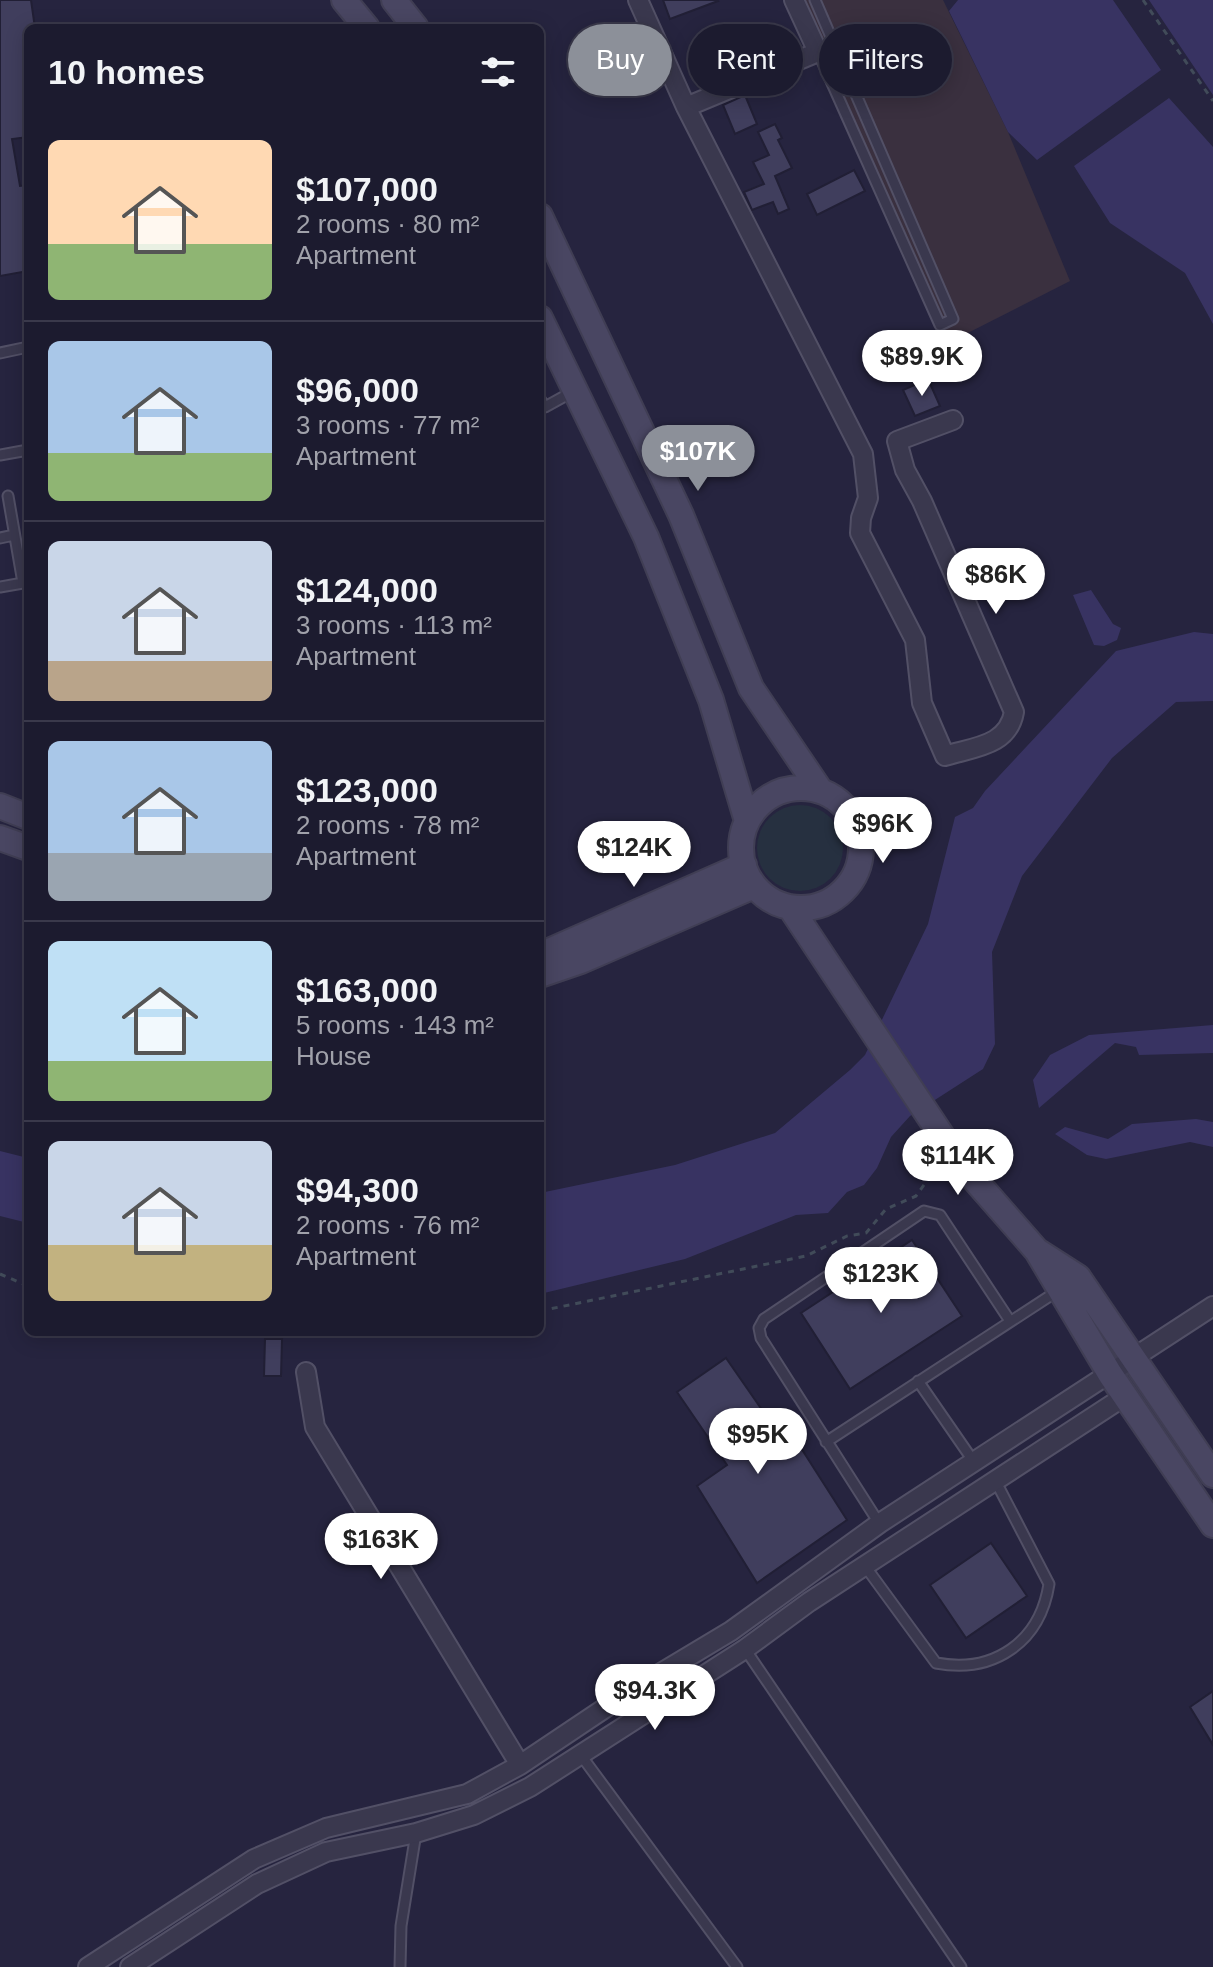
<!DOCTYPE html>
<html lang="en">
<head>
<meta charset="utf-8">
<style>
	body { margin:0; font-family:Arial,sans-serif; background:#252437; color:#f1f3f6; height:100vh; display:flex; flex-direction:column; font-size:30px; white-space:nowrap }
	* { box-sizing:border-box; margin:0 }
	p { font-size:26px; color:#a0a1aa }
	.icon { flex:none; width:44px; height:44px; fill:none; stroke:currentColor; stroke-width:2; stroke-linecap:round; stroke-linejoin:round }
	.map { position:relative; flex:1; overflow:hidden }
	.drawer { position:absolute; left:24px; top:24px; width:520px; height:1312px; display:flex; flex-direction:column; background:#1c1b2f; border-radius:12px; box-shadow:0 4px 20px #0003,0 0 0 2px #3a394b }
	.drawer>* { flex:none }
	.banner { position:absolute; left:568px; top:24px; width:524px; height:72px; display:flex; gap:16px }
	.price { position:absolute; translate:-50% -68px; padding:0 18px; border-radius:28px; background:#fff; color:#222; font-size:26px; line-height:52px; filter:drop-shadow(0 2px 4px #0008) }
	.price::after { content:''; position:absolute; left:50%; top:48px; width:24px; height:18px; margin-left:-12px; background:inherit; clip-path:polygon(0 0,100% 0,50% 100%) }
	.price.on { background:#8c9099; color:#fff }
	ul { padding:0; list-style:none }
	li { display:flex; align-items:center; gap:24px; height:200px; padding:0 24px }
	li+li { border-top:2px solid #3a394b }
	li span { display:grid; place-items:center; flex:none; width:224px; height:160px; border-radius:12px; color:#555 }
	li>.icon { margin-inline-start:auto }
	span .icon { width:96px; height:96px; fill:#fffc; stroke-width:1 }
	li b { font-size:34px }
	h2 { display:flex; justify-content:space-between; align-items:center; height:96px; padding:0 24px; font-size:34px }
	.chip { padding:0 28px; border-radius:36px; background:#1c1b2f; box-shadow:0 4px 20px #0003,0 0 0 2px #3a394b; font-size:28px; line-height:72px }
	.chip.on { background:#8c9099; color:#fff }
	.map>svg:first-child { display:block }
	.medical { fill:#3a303f }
	.green { fill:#263040 }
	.water { fill:#383362 }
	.building { fill:#403e5d; stroke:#211f35; stroke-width:2 }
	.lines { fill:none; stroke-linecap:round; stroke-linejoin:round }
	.lane-casing { stroke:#525066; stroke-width:13 }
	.street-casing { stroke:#525066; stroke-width:22 }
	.secondary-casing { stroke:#403e54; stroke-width:28 }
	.path { stroke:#414b59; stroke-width:3; stroke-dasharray:6 6; stroke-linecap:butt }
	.lane { stroke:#3a384e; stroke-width:9 }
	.street { stroke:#3a384e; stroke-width:18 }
	.secondary { stroke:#494662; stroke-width:24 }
</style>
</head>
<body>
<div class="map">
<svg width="1213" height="1967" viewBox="0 0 1213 1967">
	<rect width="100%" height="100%" fill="#26243f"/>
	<path class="medical" d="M800,0H943L1008,132L1070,281L950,342Z"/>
	<path class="green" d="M757 848a43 43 0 1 1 86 0a43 43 0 1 1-86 0Z"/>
	<path class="water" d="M958,0H1113L1161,70L1037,160L1008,132L949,11Z
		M1149,0H1213V95Z
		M1169,98L1213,147V324L1185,273L1110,223L1074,166Z
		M1091,590L1113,624L1121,628L1117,640L1104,646L1094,645L1073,595Z
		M1194,632L1213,634V701L1176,702L1112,758L1022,876L992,952L995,1044L983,1069L910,1116L891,1137L877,1168L864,1185L847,1192L828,1213L796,1215L685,1259L540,1294V1193L675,1165L775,1133L850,1070L865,1055L928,924L955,817L973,808L985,791L1116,651Z
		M1213,1025V1053L1139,1055L1136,1047L1115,1043L1039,1108L1033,1080L1050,1055L1089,1035Z
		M1196,1119L1213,1122V1147L1190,1142L1106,1159L1087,1155L1055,1134L1065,1127L1108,1139L1132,1124Z
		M0,1151L28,1158V1223L0,1216Z"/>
	<path class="building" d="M0,0H31L35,28H28V137L12,139L20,186L28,185V271L0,276Z
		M663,0H717L718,1L670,19Z
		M745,95L757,124L735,134L723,105Z
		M775,124L782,138L778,140L792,168L775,176L789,209L778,214L773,202L752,210L744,192L764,184L753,162L769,155L758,132Z
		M854,170L865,191L817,215L807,194Z
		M928,379L940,406L915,416L903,390Z
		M912,1240L962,1316L850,1389L801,1313Z
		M265,1339H282L281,1376H264Z
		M726,1358L776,1430L785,1423L847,1520L757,1583L697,1486L727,1465L677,1392Z
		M991,1543L1027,1596L966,1638L930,1585Z
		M1213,1691V1745L1190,1707Z"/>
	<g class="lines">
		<g class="lane-casing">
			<path id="lane" d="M815,0L953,319L940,325L818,52
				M0,353L28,347
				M540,399L545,407L574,391
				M0,455L28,450
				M0,538L14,535
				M0,587L23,583L8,496
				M918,1381L974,1462
				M826,1442L1059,1290
				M879,1523L761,1338L759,1328L764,1319L924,1211L940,1215L1010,1321
				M865,1566L936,1663C994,1674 1040,1642 1049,1584L995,1480
				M745,1649L961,1967
				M580,1754L737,1967
				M400,1967L401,1926L416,1833"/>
		</g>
		<g class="street-casing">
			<path id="street" d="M638,0L686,107L863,454L868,498L861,518L860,533L915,640L922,703L945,756C974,747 1008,746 1014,712L922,501L905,470L897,441L953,420
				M686,107L818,52L794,0
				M306,1372L315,1427L520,1765
				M88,1967L254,1859L326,1828L467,1794L520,1765L626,1694L731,1631L880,1523L1213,1306
				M130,1967L257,1884L326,1852L416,1833L474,1815L530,1787L745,1649L809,1602L1125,1396"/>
		</g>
		<g class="secondary-casing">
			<path id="secondary" d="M344,0L367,28
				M394,0L416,28
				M540,216L681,515L751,688L820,790
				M540,318L646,537L711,700L747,821
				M741 848a60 60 0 1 1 120 0a60 60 0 1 1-120 0Z
				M0,806L28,817
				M0,838L28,848
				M790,907L960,1163L1037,1251L1110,1374L1213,1525
				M540,955L744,865
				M540,975L581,961L754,886
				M1039,1252L1078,1277L1213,1475"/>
		</g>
		<path class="path" d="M1143,0L1213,101
			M0,1274L28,1286
			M540,1311L806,1256L847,1236L866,1233L886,1209L916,1196L929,1178L942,1171
			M269,1332L308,1336L352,1332"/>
		<use href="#lane" class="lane"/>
		<use href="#street" class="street"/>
		<use href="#secondary" class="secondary"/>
	</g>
</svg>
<b class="price" style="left:922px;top:398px">$89.9K</b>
<b class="price on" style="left:698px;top:493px">$107K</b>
<b class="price" style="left:996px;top:616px">$86K</b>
<b class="price" style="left:883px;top:865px">$96K</b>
<b class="price" style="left:634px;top:889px">$124K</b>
<b class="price" style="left:958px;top:1197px">$114K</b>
<b class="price" style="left:881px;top:1315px">$123K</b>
<b class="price" style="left:758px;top:1476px">$95K</b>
<b class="price" style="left:381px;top:1581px">$163K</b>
<b class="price" style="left:655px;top:1732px">$94.3K</b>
<div class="banner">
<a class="chip on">Buy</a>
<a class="chip">Rent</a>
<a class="chip">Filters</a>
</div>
<section class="drawer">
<h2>10 homes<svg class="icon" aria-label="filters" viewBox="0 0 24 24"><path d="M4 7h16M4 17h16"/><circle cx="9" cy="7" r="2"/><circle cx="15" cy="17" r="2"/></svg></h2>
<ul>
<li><span style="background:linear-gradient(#ffd9b3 65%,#8fb573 0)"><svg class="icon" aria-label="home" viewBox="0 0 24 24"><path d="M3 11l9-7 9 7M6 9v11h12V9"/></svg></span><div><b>$107,000</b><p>2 rooms · 80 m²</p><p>Apartment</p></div></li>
<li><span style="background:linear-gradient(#a9c7e8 70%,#8fb573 0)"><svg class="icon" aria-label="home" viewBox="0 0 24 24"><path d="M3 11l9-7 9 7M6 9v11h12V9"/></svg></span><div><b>$96,000</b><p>3 rooms · 77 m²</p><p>Apartment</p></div></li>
<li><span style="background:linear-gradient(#c9d6e8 75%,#b9a48a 0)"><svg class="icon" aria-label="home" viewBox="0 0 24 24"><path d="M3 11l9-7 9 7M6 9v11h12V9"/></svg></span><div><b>$124,000</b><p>3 rooms · 113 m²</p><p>Apartment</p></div></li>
<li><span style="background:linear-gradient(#a9c7e8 70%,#9aa5b1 0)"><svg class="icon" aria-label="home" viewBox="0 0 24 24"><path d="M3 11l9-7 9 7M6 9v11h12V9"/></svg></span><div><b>$123,000</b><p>2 rooms · 78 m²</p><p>Apartment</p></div></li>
<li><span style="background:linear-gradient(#bfe0f5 75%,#8fb573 0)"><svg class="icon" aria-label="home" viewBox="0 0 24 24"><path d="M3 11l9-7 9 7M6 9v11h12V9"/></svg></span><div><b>$163,000</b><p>5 rooms · 143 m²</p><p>House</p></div></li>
<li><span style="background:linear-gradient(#c9d6e8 65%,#c2b280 0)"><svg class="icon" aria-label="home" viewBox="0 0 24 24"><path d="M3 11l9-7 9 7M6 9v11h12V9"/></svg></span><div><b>$94,300</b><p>2 rooms · 76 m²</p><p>Apartment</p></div></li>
</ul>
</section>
</div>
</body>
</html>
